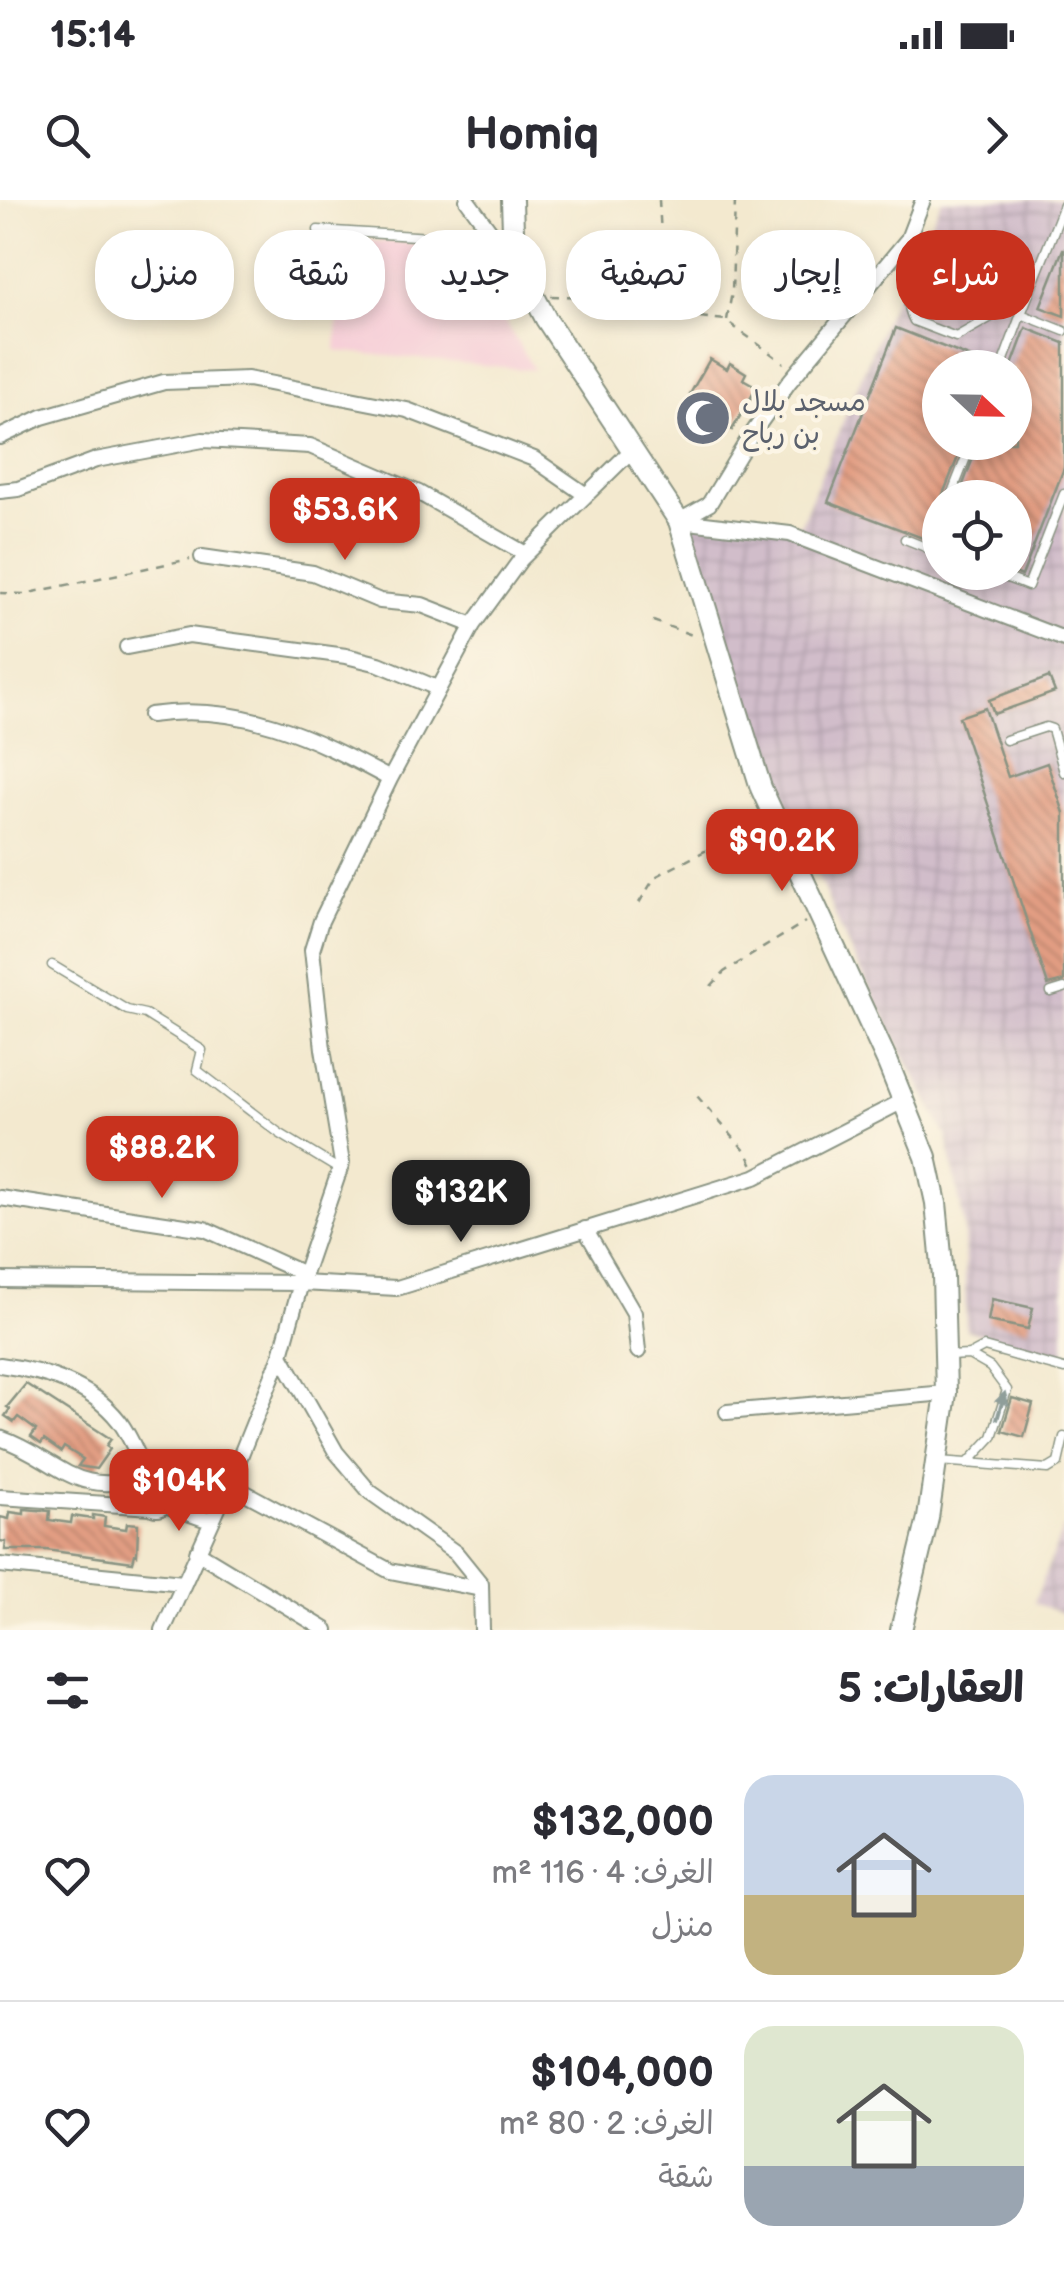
<!DOCTYPE html>
<html lang="ar">
<head>
<meta charset="utf-8">
<style>
	body { margin:0; font-family:"Balsamiq Sans","Playpen Sans Arabic",sans-serif; background:#f7f7f7; color:#2b2b33; direction:rtl; height:100vh; display:flex; flex-direction:column; font-size:38px; white-space:nowrap }
	* { box-sizing:border-box; margin:0 }
	p { font-size:32px; color:#7c7c81 }
	.icon { flex:none; width:55px; height:55px; fill:none; stroke:currentColor; stroke-width:2; stroke-linecap:round; stroke-linejoin:round }
	.map { position:relative; height:1430px; overflow:hidden; direction:ltr }
	.panel { display:flex; flex-direction:column; background:#fff; flex:1 }
	.panel>* { flex:none }
	.hud { position:absolute; left:30px; top:30px; width:1005px; height:90px; direction:rtl; display:flex; gap:20px }
	.needle { width:65px; rotate:112deg }
	.tools { position:absolute; left:922px; top:150px; display:grid; gap:20px }
	.tools a { display:grid; place-items:center; width:110px; height:110px; border-radius:50%; background:#fff; box-shadow:0 5px 15px #0003; font-size:50px }
	.price { position:absolute; translate:-50% -85px; padding:0 22px; border-radius:20px; background:#c8321e; color:#fff; font-size:32px; line-height:65px; filter:drop-shadow(0 2px 5px #0008) }
	.price::after { content:''; position:absolute; left:50%; top:60px; width:30px; height:22px; margin-left:-15px; background:inherit; clip-path:polygon(0 0,100% 0,50% 100%) }
	.price.active { background:#222; color:#fff }
	ul { padding:0; list-style:none }
	li { display:flex; align-items:center; gap:30px; height:250px; padding:0 40px }
	li+li { border-top:2px solid #e1e1e2 }
	li span { display:grid; place-items:center; flex:none; width:280px; height:200px; border-radius:30px; color:#555 }
	li>.icon { margin-inline-start:auto }
	span .icon { width:120px; height:120px; fill:#fffc; stroke-width:1 }
	li b { font-size:42px }
	h2 { display:flex; justify-content:space-between; align-items:center; height:120px; padding:0 40px; font-size:42px }
	.chip { padding:0 35px; border-radius:40px; background:#fff; box-shadow:0 5px 15px #0003; font-size:35px; line-height:90px }
	.chip.active { background:#c8321e; color:#fff }
	.status { display:flex; justify-content:space-between; align-items:center; height:70px; padding:0 50px; background:#fff; direction:ltr }
	.status svg { height:28px; fill:currentColor }
	header { display:flex; justify-content:space-between; align-items:center; height:130px; padding:0 40px; background:#fff; font-size:45px; font-weight:800 }
	.map>svg:first-child { display:block }
	.built { fill:#f6cfd8 }
	.industrial { fill:url(#industrial-grid); fill-rule:evenodd }
	.building { fill:url(#building-back-hatch) }
	.lines { fill:none; stroke-linecap:round; stroke-linejoin:round }
	.lane-casing { stroke:#899382; stroke-width:11 }
	.street-casing { stroke:#899382; stroke-width:18 }
	.secondary-casing { stroke:#899382; stroke-width:24 }
	.path { stroke:#899382; stroke-width:2.5; stroke-dasharray:8 8; stroke-linecap:butt }
	.lane { stroke:#fff; stroke-width:8 }
	.street { stroke:#fff; stroke-width:14 }
	.secondary { stroke:#fff; stroke-width:20 }
	.oneway { fill:#8f9e9a }
	.labels { text-anchor:middle; dominant-baseline:central; stroke-width:9; stroke-linejoin:round; paint-order:stroke }
	.worship-label { font-size:28px; fill:#5b616d; stroke:#fcf5e5; text-anchor:start }
</style>
</head>
<body>
<div class="status"><b>15:14</b><svg viewBox="0 0 49 12"><path d="M0 12V9h3v3zM5 12V6h3v6zM10 12V3h3v9zM15 12V0h3v12zM26 1h20v11H26zM47 4h2v5h-2z"/></svg></div>
<header><svg class="icon" aria-label="forward" viewBox="0 0 24 24"><path d="M9 5l7 7-7 7"/></svg>Homiq<svg class="icon" aria-label="search" viewBox="0 0 24 24"><circle cx="10" cy="10" r="6"/><path d="M15 15l6 6"/></svg></header>
<div class="map">
<svg width="1064" height="1430" viewBox="0 0 1064 1430">
	<defs>
		<pattern id="industrial-grid" width="8" height="8" patternUnits="userSpaceOnUse" patternTransform="scale(2.5)"><rect width="8" height="8" fill="#d1bdca"/><path d="M0 4h8M4 0v8" fill="none" stroke="#b3a3ae"/></pattern>
		<pattern id="building-back-hatch" width="6" height="6" patternUnits="userSpaceOnUse" patternTransform="scale(2.5)"><rect width="6" height="6" fill="#e39e83"/><path d="M-1 5l2 2M0 0l6 6M5-1l2 2" fill="none" stroke="#b7826c"/></pattern>
	</defs>
	<rect width="100%" height="100%" fill="#fcf5e5"/>
	<filter id="ink" filterUnits="userSpaceOnUse"><feTurbulence type="fractalNoise" baseFrequency=".01" numOctaves="2"/><feDisplacementMap in="SourceGraphic" scale="20" xChannelSelector="R" yChannelSelector="G"/><feConvolveMatrix kernelMatrix="1 2 1 2 8 2 1 2 1" color-interpolation-filters="sRGB"/></filter>
	<filter id="wash" filterUnits="userSpaceOnUse"><feTurbulence type="fractalNoise" baseFrequency=".0048" numOctaves="4" result="noise"/><feDisplacementMap in="SourceGraphic" scale="40" xChannelSelector="R" yChannelSelector="G"/><feGaussianBlur stdDeviation="2.25" result="paint"/><feColorMatrix in="noise" values="0 0 0 0 0 0 0 0 0 0 0 0 0 0 0 0 0 1.4 0 .05"/><feComposite in="paint" operator="in"/></filter>
	<g filter="url(#wash)">
		<rect width="100%" height="100%" fill="#f3e9cf"/>
		<path class="built" d="M342,39L487,48L519,109L503,118L534,170L336,151Z"/>
		<path class="industrial" d="M942,0H1064V1160L966,1130L964,1024L947,938L848,746L792,615L749,509L690,322L801,324L888,112ZM940,168H1015V242H940ZM940,298H1015V372H940Z
			M1064,1326V1414L1034,1403Z"/>
		<g id="blocks">
			<path class="building" d="M1063,49H1064V116L1040,107Z
				M896,128L994,167L940,168V242H964L925,339L828,302Z
				M1026,128L1064,143V268L1022,376L1015,373V298H958L979,242H1015V168H1011Z
				M710,159L727,169L730,163L746,173L743,179L757,187L732,230L721,223L726,215L690,194Z
				M1049,477L1055,492L994,514L989,500Z
				M985,508L1008,577L1047,563L1064,613V781L1048,785L959,517Z
				M992,1099L1033,1108L1028,1129L988,1121Z
				M26,1184L111,1239L106,1246L110,1249L96,1269L78,1266L83,1259L64,1247L61,1252L44,1240L41,1244L31,1237L36,1230L18,1217L14,1222L5,1216L10,1209L7,1207Z
				M1012,1198L1033,1204L1024,1237L1002,1231Z
				M24,1309L50,1311L49,1320L71,1323L72,1316L93,1319V1315L105,1317L104,1326L126,1329L127,1323L138,1324L137,1355L135,1354L133,1362L46,1350H5L6,1342L0,1341V1317L9,1319L10,1312L24,1314Z"/>
		</g>
	</g>
	<g filter="url(#ink)">
		<use href="#blocks" fill-opacity="0" stroke="#899382" stroke-width="2.5"/>
		<g class="lines">
			<g class="lane-casing">
				<path id="lane" d="M1064,5L1021,114L1064,131
					M318,30L495,41
					M941,62L1028,96L956,137L914,121C903,100 909,81 927,65Z
					M1001,168L1021,114
					M950,298L972,242
					M940,324L930,349L940,353
					M905,339L930,349
					M992,372L1028,386L1064,294
					M1006,540L1046,527L1052,529L1064,572
					M52,765L127,810L145,814L202,850L197,870L279,933L340,970
					M1051,792L1064,788
					M949,1156L969,1155L984,1147L1064,1169
					M938,1261L1048,1269L1058,1263L1064,1237
					M967,1264L992,1237L1007,1190L990,1167L969,1155"/>
			</g>
			<g class="street-casing">
				<path id="street" d="M467,0L521,73
					M0,237L42,217L164,182L248,179L407,210L534,259L586,295
					M0,291L18,289L96,260L203,240L310,246L419,293L526,354
					M679,321L709,304L749,238L789,182L908,39L923,0
					M680,321L790,334L1064,439
					M202,357L313,373L380,401L422,405L473,425
					M127,447L189,435L346,456L379,464L437,488
					M150,515C242,502 311,536 390,579
					M0,998L205,1029L304,1074
					M585,1029L634,1113L638,1151
					M0,1080L301,1083L397,1088L755,977L903,901
					M0,1165C44,1171 90,1184 119,1221C135,1242 142,1269 155,1292
					M727,1212L946,1193
					M0,1238C60,1259 74,1300 146,1276
					M229,1284L390,1371L481,1389
					M148 1300a9 9 0 1 1 18 0a9 9 0 1 1-18 0Z
					M0,1297L152,1307
					M165,1305L210,1321
					M197,1352L326,1430
					M0,1365L183,1383
					M163,1430L229,1284L281,1155
					M482,1430L481,1384L456,1353L370,1292L336,1252L281,1155L301,1083L342,963L323,849L312,750L321,721L390,579L473,425L521,359L631,251"/>
			</g>
			<g class="secondary-casing">
				<path id="secondary" d="M512,0L513,31L524,77L546,119L679,321L761,588L888,863L926,957L936,1003L943,1076L946,1193L928,1318L901,1430"/>
			</g>
			<path class="path" d="M659,0L665,107L682,115L725,120L784,163
				M551,96L663,98
				M727,120L732,92L735,0
				M0,393L24,394L190,359
				M653,421L695,436
				M639,703L655,677L753,626L759,627
				M711,786L724,772L805,722
				M697,896L747,953L753,965"/>
			<use href="#lane" class="lane"/>
			<use href="#street" class="street"/>
			<use href="#secondary" class="secondary"/>
		</g>
		<defs><path id="oneway-solid" d="M-6-.8H1V-3.2L6.5 0L1 3.2V.8H-6Z" transform="scale(2.5)"/></defs>
		<use class="oneway" href="#oneway-solid" transform="translate(1001 1206) rotate(-74)"/>
	</g>
	<defs>
		<g id="mosque-disc" transform="scale(2.875)"><circle r="9.5" fill="#6b7280" stroke="#fcf5e5"/><path d="M3.5-4.9A6 6 0 1 0 3.5 4.9A5 5 0 1 1 3.5-4.9Z" fill="#fff"/></g>
	</defs>
	<g fill-rule="evenodd">
		<use href="#mosque-disc" x="703" y="218"/>
	</g>
	<g class="labels">
		<g class="worship-label">
			<text x="742" y="202">مسجد بلال<tspan x="742" dy="32">بن رباح</tspan></text>
		</g>
	</g>
</svg>
<div class="tools">
<a><svg class="needle" viewBox="-14 -14 28 28"><path d="M0-13l5 13h-10z" fill="#e53935"/><path d="M0 13l5-13h-10z" fill="#7c7c81"/></svg></a>
<a><svg class="icon" aria-label="locate" viewBox="0 0 24 24"><circle cx="12" cy="12" r="6"/><path d="M12 2v4M12 18v4M2 12h4M18 12h4"/></svg></a>
</div>
<b class="price" style="left:345px;top:363px">$53.6K</b>
<b class="price" style="left:782px;top:694px">$90.2K</b>
<b class="price" style="left:162px;top:1001px">$88.2K</b>
<b class="price active" style="left:461px;top:1045px">$132K</b>
<b class="price" style="left:179px;top:1334px">$104K</b>
<div class="hud">
<a class="chip active">شراء</a>
<a class="chip">إيجار</a>
<a class="chip">تصفية</a>
<a class="chip">جديد</a>
<a class="chip">شقة</a>
<a class="chip">منزل</a>
</div>
</div>
<section class="panel">
<h2>العقارات: 5<svg class="icon" aria-label="filters" viewBox="0 0 24 24"><path d="M4 7h16M4 17h16"/><circle cx="9" cy="7" r="2"/><circle cx="15" cy="17" r="2"/></svg></h2>
<ul>
<li><span style="background:linear-gradient(#c9d6e8 60%,#c2b280 0)"><svg class="icon" aria-label="home" viewBox="0 0 24 24"><path d="M3 11l9-7 9 7M6 9v11h12V9"/></svg></span><div><b>$132,000</b><p>الغرف: 4 · 116 m²</p><p>منزل</p></div><svg class="icon" aria-label="heart" viewBox="0 0 24 24"><path d="M12 20l-8-8c-3-5 5-10 8-4 3-6 11-1 8 4z"/></svg></li>
<li><span style="background:linear-gradient(#dfe7d0 70%,#9aa5b1 0)"><svg class="icon" aria-label="home" viewBox="0 0 24 24"><path d="M3 11l9-7 9 7M6 9v11h12V9"/></svg></span><div><b>$104,000</b><p>الغرف: 2 · 80 m²</p><p>شقة</p></div><svg class="icon" aria-label="heart" viewBox="0 0 24 24"><path d="M12 20l-8-8c-3-5 5-10 8-4 3-6 11-1 8 4z"/></svg></li>
</ul>
</section>
</body>
</html>
